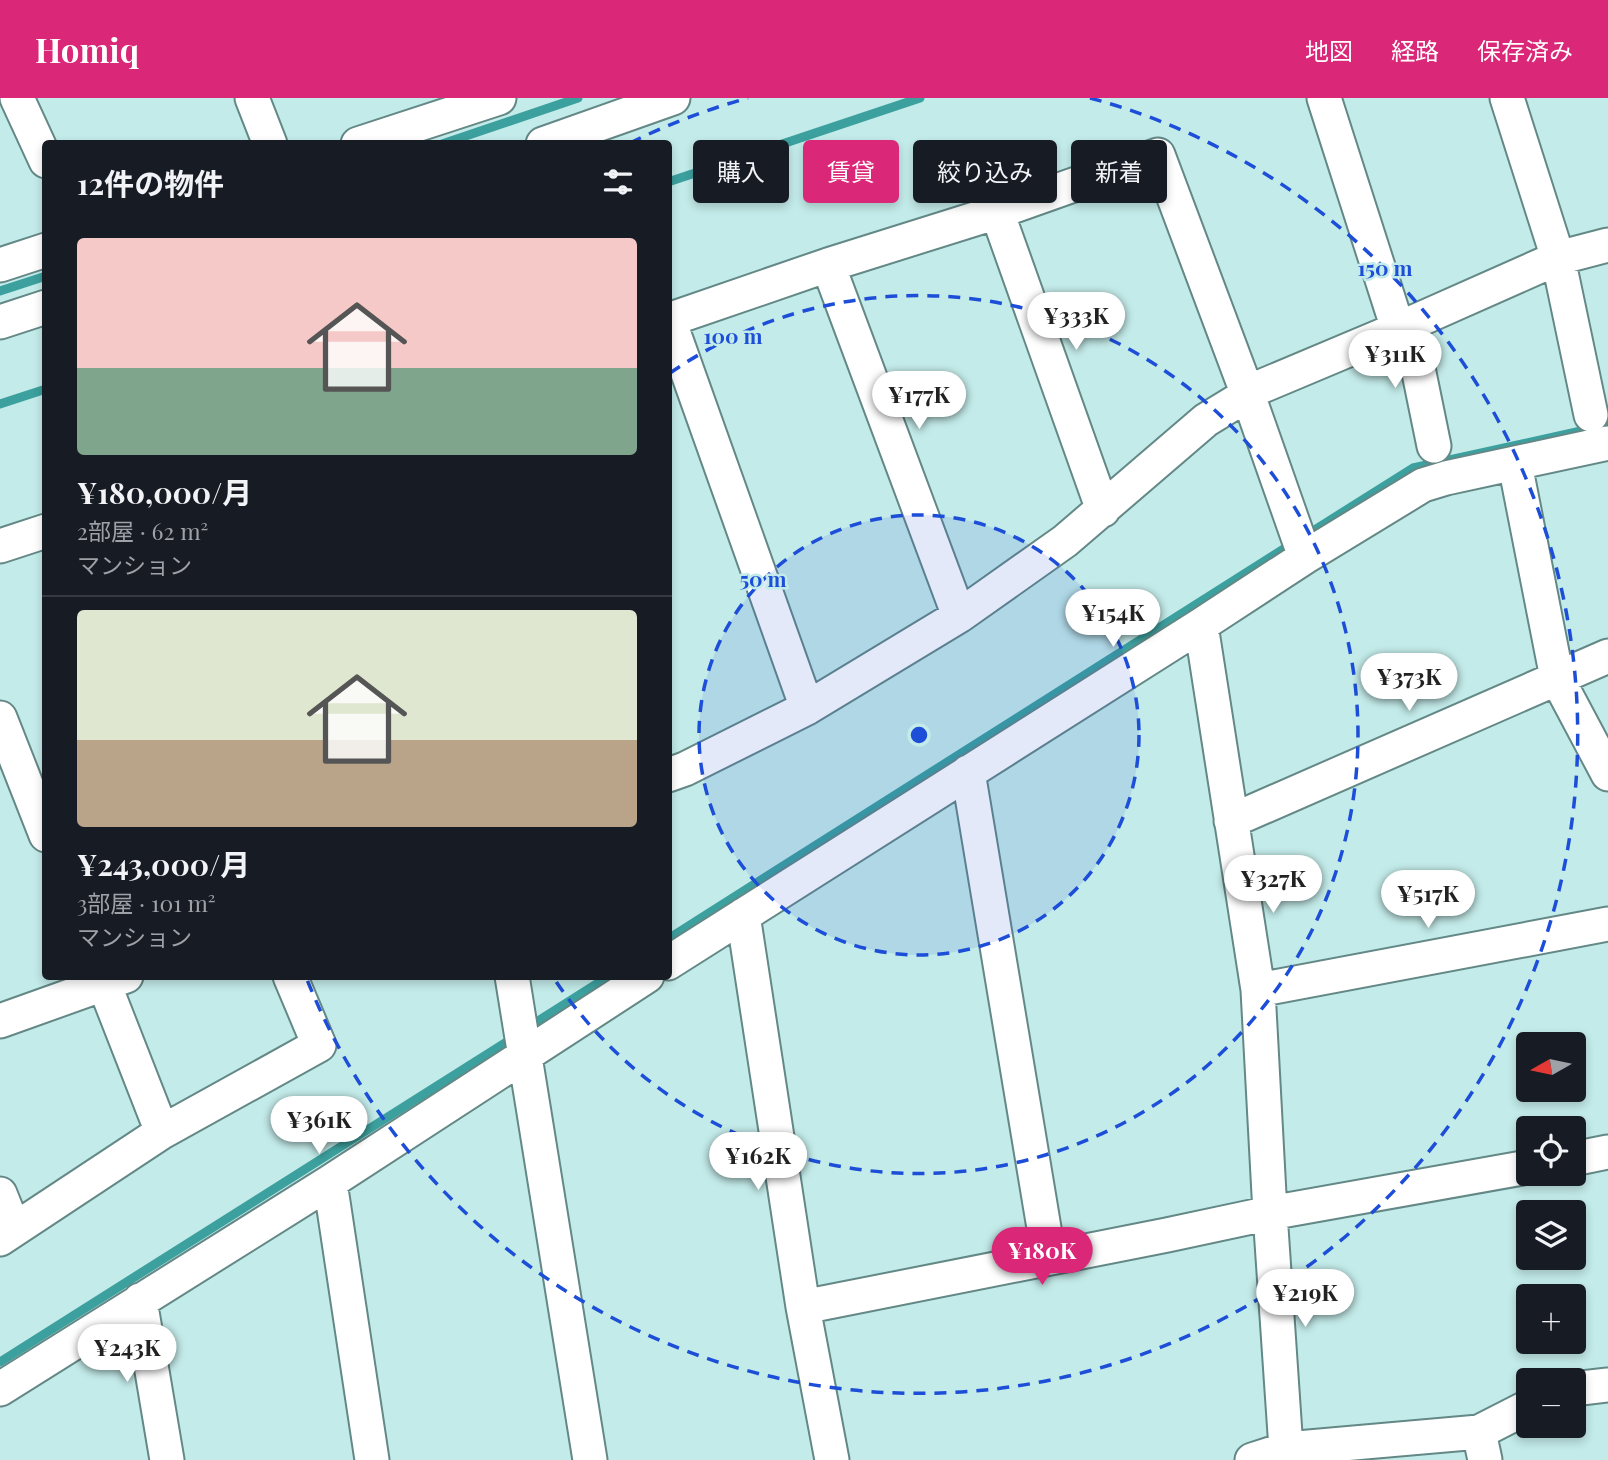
<!DOCTYPE html>
<html lang="ja">
<head>
<meta charset="utf-8">
<style>
	body { margin:0; font-family:"Playfair Display","Noto Sans JP",serif; background:#20242c; color:#f1f3f6; height:100vh; display:flex; flex-direction:column; font-size:26px; white-space:nowrap }
	* { box-sizing:border-box; margin:0 }
	p { font-size:23px; color:#9ea1a6 }
	.icon { flex:none; width:38px; height:38px; fill:none; stroke:currentColor; stroke-width:2; stroke-linecap:round; stroke-linejoin:round }
	.map { position:relative; flex:1; overflow:hidden }
	.side { position:absolute; left:42px; top:42px; width:630px; height:840px; display:flex; flex-direction:column; background:#171b24; border-radius:7px; box-shadow:0 4px 10px #0003 }
	.side>* { flex:none }
	.banner { position:absolute; left:693px; top:42px; width:665px; height:63px; display:flex; gap:14px }
	.needle { width:46px; rotate:261deg }
	.buttons { position:absolute; left:1516px; top:934px; display:grid; gap:14px }
	.buttons a { display:grid; place-items:center; width:70px; height:70px; border-radius:7px; background:#171b24; box-shadow:0 4px 10px #0003; font-size:35px }
	.price { position:absolute; translate:-50% -60px; padding:0 16px; border-radius:24px; background:#fff; color:#222; font-size:23px; line-height:46px; filter:drop-shadow(0 2px 4px #0008) }
	.price::after { content:''; position:absolute; left:50%; top:42px; width:21px; height:16px; margin-left:-10px; background:inherit; clip-path:polygon(0 0,100% 0,50% 100%) }
	.price.on { background:#db2777; color:#fff }
	ul { padding:0; list-style:none }
	li { display:grid; align-content:center; gap:14px; height:371px; padding:0 35px }
	li+li { border-top:2px solid #363941 }
	li span { display:grid; place-items:center; height:217px; border-radius:7px; color:#555 }
	li>.icon { margin-inline-start:auto }
	span .icon { width:126px; height:126px; fill:#fffc; stroke-width:1 }
	li b { font-size:30px }
	h2 { display:flex; justify-content:space-between; align-items:center; height:84px; padding:0 35px; font-size:30px }
	.pill { padding:0 24px; border-radius:7px; background:#171b24; box-shadow:0 4px 10px #0003; font-size:24px; line-height:63px }
	.pill.on { background:#db2777; color:#fff }
	header { display:flex; align-items:center; gap:42px; box-sizing:border-box; height:98px; padding:0 35px; background:#db2777; color:#fff }
	header strong { font-size:33px }
	nav { display:flex; gap:38px; margin-inline-start:auto; font-size:24px }
	.map>svg:first-child { display:block }
	.lines { fill:none; stroke-linecap:round; stroke-linejoin:round }
	.stream { stroke:#3ca09e; stroke-width:9 }
	.minor-casing { stroke:#638886; stroke-width:37 }
	.minor { stroke:#fff; stroke-width:33 }
	.ring { fill:none; stroke:#1d4ed8; stroke-width:3.5; stroke-dasharray:12 9 }
	.centre { fill:#1d4ed8; stroke:#c3ebe9; stroke-width:3.5 }
	.ring-label { font-size:21px; text-anchor:middle; font-weight:bold; fill:#1d4ed8; stroke:#c3ebe9; stroke-width:5; stroke-linejoin:round; paint-order:stroke }
</style>
</head>
<body>
<header>
<strong>Homiq</strong>
<nav><a>地図</a><a>経路</a><a>保存済み</a></nav>
</header>
<div class="map">
<svg width="1608" height="1362" viewBox="0 0 1608 1362">
	<rect width="100%" height="100%" fill="#c3ebe9"/>
	<g class="lines">
		<path class="stream" d="M442,46L578,0
			M668,84L920,0
			M0,193L46,178
			M0,306L46,291
			M1305,438L1413,370L1608,327
			M668,841L1293,445
			M527,930L609,878
			M0,1264L516,938"/>
		<g class="minor-casing">
			<path id="minor" d="M17,0L46,63
				M252,0L270,46
				M1324,0L1398,231
				M1507,0L1558,160L1591,317
				M358,46L499,0
				M543,46L673,0
				M997,114L1103,412
				M0,167L46,152
				M828,167L959,518
				M668,222L828,167L997,114L1158,57L1248,297L1305,459
				M669,222L807,610
				M0,224L46,209
				M1409,226L1434,348
				M1515,366L1557,580L1608,676
				M0,448L46,433
				M1201,527L1258,892L1270,1115L1286,1351L1290,1362
				M0,620L46,737
				M968,674L1049,1160
				M668,677L685,671L807,610L959,518L1065,443L1206,322L1260,289L1398,231L1558,160L1608,147
				M1231,723L1608,558
				M743,817L803,1209L832,1362
				M668,865L1201,527L1305,459L1423,387L1446,380L1608,345
				M101,878L162,1034
				M512,878L590,1362
				M1258,892L1608,826
				M0,923L126,878
				M1573,1061L1608,1054
				M330,1084L372,1362
				M0,1096L14,1131
				M0,1141L162,1034L319,947L290,878
				M140,1202L167,1362
				M803,1209L1167,1137L1270,1115L1528,1069
				M0,1291L330,1084L647,878
				M1573,1291L1608,1287
				M1479,1334L1485,1362
				M1252,1362L1286,1351L1479,1334L1528,1309"/>
		</g>
		<use href="#minor" class="minor"/>
	</g>
	<circle cx="919" cy="637" r="220" fill="#1d4ed8" fill-opacity=".12"/>
	<g class="ring">
		<circle cx="919" cy="637" r="220"/>
		<path d="M670 275A439 439 0 1 1 553 879"/>
		<path d="M630 45A659 659 0 0 1 748 0M1090 0A659 659 0 1 1 306 879"/>
	</g>
	<circle cx="919" cy="637" r="10" class="centre"/>
	<g class="ring-label">
		<text x="1385" y="178">150 m</text>
		<text x="733" y="246">100 m</text>
		<text x="763" y="489">50 m</text>
	</g>
</svg>
<div class="buttons">
<a><svg class="needle" viewBox="-14 -14 28 28"><path d="M0-13l5 13h-10z" fill="#e53935"/><path d="M0 13l5-13h-10z" fill="#9ea1a6"/></svg></a>
<a><svg class="icon" aria-label="locate" viewBox="0 0 24 24"><circle cx="12" cy="12" r="6"/><path d="M12 2v4M12 18v4M2 12h4M18 12h4"/></svg></a>
<a><svg class="icon" aria-label="layers" viewBox="0 0 24 24"><path d="M12 4l9 5-9 5-9-5zM3 14l9 5 9-5"/></svg></a>
<a>+</a>
<a>−</a>
</div>
<b class="price" style="left:1076px;top:254px">¥333K</b>
<b class="price" style="left:1395px;top:292px">¥311K</b>
<b class="price" style="left:919px;top:333px">¥177K</b>
<b class="price" style="left:1113px;top:551px">¥154K</b>
<b class="price" style="left:1409px;top:615px">¥373K</b>
<b class="price" style="left:1273px;top:817px">¥327K</b>
<b class="price" style="left:1428px;top:832px">¥517K</b>
<b class="price" style="left:319px;top:1058px">¥361K</b>
<b class="price" style="left:758px;top:1094px">¥162K</b>
<b class="price on" style="left:1042px;top:1189px">¥180K</b>
<b class="price" style="left:1305px;top:1231px">¥219K</b>
<b class="price" style="left:127px;top:1286px">¥243K</b>
<div class="banner">
<a class="pill">購入</a>
<a class="pill on">賃貸</a>
<a class="pill">絞り込み</a>
<a class="pill">新着</a>
</div>
<section class="side">
<h2>12件の物件<svg class="icon" aria-label="filters" viewBox="0 0 24 24"><path d="M4 7h16M4 17h16"/><circle cx="9" cy="7" r="2"/><circle cx="15" cy="17" r="2"/></svg></h2>
<ul>
<li><span style="background:linear-gradient(#f6c9c9 60%,#7fa58c 0)"><svg class="icon" aria-label="home" viewBox="0 0 24 24"><path d="M3 11l9-7 9 7M6 9v11h12V9"/></svg></span><div><b>¥180,000/月</b><p>2部屋 · 62 m²</p><p>マンション</p></div></li>
<li><span style="background:linear-gradient(#dfe7d0 60%,#b9a48a 0)"><svg class="icon" aria-label="home" viewBox="0 0 24 24"><path d="M3 11l9-7 9 7M6 9v11h12V9"/></svg></span><div><b>¥243,000/月</b><p>3部屋 · 101 m²</p><p>マンション</p></div></li>
</ul>
</section>
</div>
</body>
</html>
